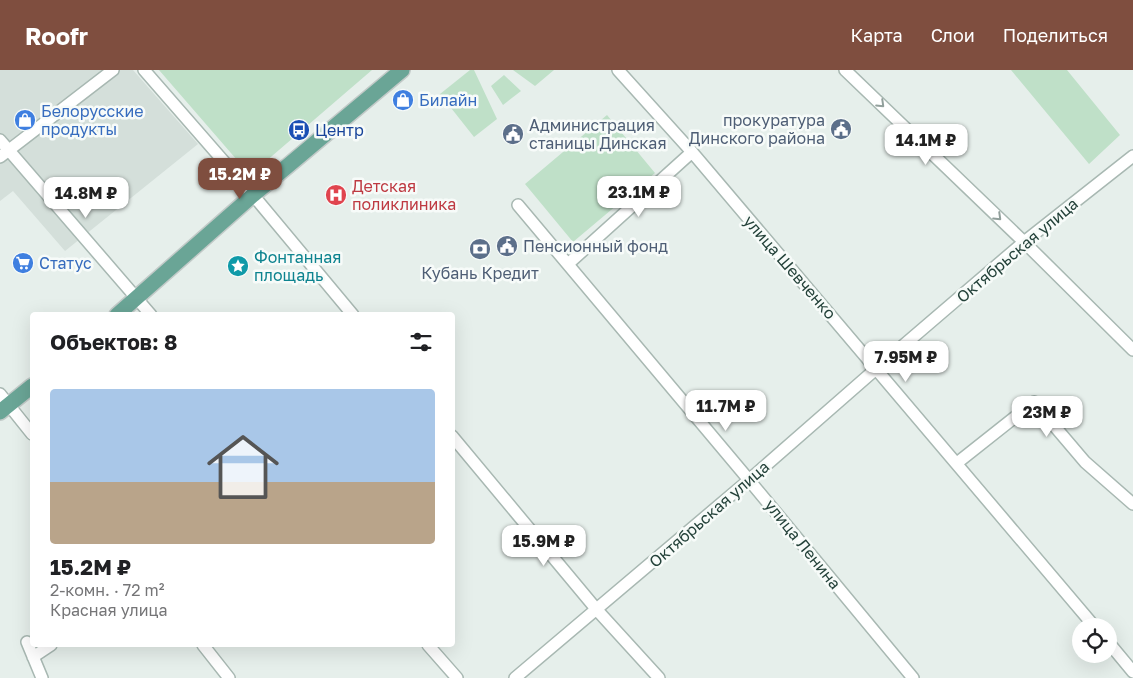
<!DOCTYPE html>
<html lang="ru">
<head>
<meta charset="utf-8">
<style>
	body { margin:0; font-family:"Golos Text",sans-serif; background:#f6f6f6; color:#202124; height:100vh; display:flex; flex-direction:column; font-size:19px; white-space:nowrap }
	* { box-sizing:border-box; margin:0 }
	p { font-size:16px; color:#757577 }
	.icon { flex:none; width:28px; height:28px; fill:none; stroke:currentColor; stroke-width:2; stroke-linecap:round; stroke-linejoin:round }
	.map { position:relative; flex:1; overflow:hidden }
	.side { position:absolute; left:30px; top:242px; width:425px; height:335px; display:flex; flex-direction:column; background:#fff; border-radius:5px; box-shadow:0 5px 20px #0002 }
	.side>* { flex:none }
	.controls { position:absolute; left:1072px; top:548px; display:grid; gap:10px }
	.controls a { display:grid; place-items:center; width:45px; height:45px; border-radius:50%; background:#fff; box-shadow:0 5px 20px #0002; font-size:25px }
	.price { position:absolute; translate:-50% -42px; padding:0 11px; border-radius:10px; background:#fff; color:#222; font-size:16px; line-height:32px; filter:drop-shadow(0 1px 2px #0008) }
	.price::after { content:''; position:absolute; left:50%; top:30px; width:15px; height:11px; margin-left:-8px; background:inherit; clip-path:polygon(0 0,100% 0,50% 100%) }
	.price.current { background:#7f4e3f; color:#fff }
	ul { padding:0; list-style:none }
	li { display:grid; align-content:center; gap:10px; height:265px; padding:0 20px }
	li+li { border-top:1px solid #e0e0e0 }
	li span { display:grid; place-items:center; height:155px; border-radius:5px; color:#555 }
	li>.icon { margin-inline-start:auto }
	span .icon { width:90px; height:90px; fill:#fffc; stroke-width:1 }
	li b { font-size:21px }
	h2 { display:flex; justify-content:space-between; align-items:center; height:60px; padding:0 20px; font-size:21px }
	header { display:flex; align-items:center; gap:30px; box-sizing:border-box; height:70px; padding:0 25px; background:#7f4e3f; color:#fff }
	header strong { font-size:24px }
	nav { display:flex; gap:28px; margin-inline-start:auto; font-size:18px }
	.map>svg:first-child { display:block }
	.built { fill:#d4dfda }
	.green { fill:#bfe0c8 }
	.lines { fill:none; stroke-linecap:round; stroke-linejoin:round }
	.street-casing { stroke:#a8b8b2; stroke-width:14 }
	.primary-casing { stroke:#c2cac8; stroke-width:18 }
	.street { stroke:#fff; stroke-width:11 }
	.primary { stroke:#6aa596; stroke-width:15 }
	.oneway { stroke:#92a09c }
	.labels { text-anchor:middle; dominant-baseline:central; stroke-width:5; stroke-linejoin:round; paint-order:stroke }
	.shop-label { font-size:16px; fill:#366cbe; stroke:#f7fbf9; text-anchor:start }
	.service-label { font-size:16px; fill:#4e5e75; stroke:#f7fbf9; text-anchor:start }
	.transit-label { font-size:16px; fill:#164399; stroke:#f7fbf9; text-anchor:start }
	.health-label { font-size:16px; fill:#be3a42; stroke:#f7fbf9; text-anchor:start }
	.street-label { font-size:16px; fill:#24423a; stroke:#f7fbf9 }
	.culture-label { font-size:16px; fill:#0d838f; stroke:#f7fbf9; text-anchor:start }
</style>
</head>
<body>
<header>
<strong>Roofr</strong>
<nav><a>Карта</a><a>Слои</a><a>Поделиться</a></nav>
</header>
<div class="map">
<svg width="1133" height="608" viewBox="0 0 1133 608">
	<rect width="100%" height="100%" fill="#e6efeb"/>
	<path class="built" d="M0,0H133L198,74L65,181L13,121L0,131Z"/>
	<path class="green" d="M159,0H372L250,105Z
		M470,0H474L497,49L474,67L440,24Z
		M513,0H554L535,16Z
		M1011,0H1067L1120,65L1089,94Z
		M504,5L521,21L503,35L491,16Z
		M607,45L655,103L573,172L525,114Z"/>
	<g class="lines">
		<g class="street-casing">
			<path id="street" d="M144,0L253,125L353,245
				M618,0L692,82L1094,556
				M845,0L1024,172L1133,280
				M0,70L151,245
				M0,87L113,0
				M518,135L749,410L913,608
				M568,194L692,82
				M0,324L32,364
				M452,366L597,540L659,608
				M957,393L1034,332L1085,392L1133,434
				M27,572L42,608
				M1109,573L1133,602
				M203,575L229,608
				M428,575L457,608
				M33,587L51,575
				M515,608L749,410L877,298L1024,172L1133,86"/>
		</g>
		<g class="primary-casing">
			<path id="primary" d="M117,245L253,125L402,0
				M0,342L32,316"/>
		</g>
		<use href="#street" class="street"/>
		<use href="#primary" class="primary"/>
	</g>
	<defs><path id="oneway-chevron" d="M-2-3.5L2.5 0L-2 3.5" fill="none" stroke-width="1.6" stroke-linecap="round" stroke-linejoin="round" transform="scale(1.25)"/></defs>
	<g class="oneway">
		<use href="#oneway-chevron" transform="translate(881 34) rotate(44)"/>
		<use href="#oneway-chevron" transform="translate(998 147) rotate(44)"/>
	</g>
	<defs>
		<g id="shop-disc" transform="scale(1.125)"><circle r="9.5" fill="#3f7fe0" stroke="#f7fbf9"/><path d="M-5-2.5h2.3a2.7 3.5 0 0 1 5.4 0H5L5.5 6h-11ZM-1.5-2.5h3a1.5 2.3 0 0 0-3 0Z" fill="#fff"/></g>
		<g id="civic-disc" transform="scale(1.125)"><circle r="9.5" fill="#5c6f8a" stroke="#f7fbf9"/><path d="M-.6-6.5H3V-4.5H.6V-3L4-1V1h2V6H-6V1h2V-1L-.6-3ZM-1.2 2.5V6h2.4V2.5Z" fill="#fff"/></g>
		<g id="bus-disc" transform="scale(1.125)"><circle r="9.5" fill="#1a4fb4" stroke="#f7fbf9"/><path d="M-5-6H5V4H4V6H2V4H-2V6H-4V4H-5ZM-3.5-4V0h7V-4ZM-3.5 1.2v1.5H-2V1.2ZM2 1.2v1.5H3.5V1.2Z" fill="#fff"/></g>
		<g id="hospital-disc" transform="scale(1.125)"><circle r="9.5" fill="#e0444e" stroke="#f7fbf9"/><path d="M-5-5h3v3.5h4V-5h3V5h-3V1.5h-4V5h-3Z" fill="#fff"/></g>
		<g id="bank-disc" transform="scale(1.125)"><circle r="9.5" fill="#5c6f8a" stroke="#f7fbf9"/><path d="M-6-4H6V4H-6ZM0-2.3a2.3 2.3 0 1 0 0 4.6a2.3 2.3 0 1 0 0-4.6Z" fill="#fff"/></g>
		<g id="supermarket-disc" transform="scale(1.125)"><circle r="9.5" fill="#3f7fe0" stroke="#f7fbf9"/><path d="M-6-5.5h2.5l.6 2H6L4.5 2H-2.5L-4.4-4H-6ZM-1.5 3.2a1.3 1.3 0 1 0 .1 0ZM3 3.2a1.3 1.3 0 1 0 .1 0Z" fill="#fff"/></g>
		<g id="sight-disc" transform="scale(1.125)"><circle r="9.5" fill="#0f9aa8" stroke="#f7fbf9"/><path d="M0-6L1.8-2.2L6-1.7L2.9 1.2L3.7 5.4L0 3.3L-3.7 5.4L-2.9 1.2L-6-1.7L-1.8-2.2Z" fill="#fff"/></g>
	</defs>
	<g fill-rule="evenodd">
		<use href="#shop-disc" x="403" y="30"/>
		<use href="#shop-disc" x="25" y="50"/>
		<use href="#civic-disc" x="841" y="59"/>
		<use href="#bus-disc" x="299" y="60"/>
		<use href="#civic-disc" x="513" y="64"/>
		<use href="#hospital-disc" x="336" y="125"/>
		<use href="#civic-disc" x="507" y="176"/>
		<use href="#bank-disc" x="480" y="179"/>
		<use href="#supermarket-disc" x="23" y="193"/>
		<use href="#sight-disc" x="238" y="196"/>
	</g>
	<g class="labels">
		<g class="shop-label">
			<text x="419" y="30">Билайн</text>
			<text x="41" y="41">Белорусские<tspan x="41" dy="18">продукты</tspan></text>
			<text x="39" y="193">Статус</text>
		</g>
		<g class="service-label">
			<text x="825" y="50" text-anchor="end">прокуратура<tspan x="825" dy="18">Динского района</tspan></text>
			<text x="529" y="55">Администрация<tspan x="529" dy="18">станицы Динская</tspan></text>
			<text x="523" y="176">Пенсионный фонд</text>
			<text x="480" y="203" text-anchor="middle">Кубань Кредит</text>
		</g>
		<g class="transit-label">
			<text x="315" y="60">Центр</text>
		</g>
		<g class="health-label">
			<text x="352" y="116">Детская<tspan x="352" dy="18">поликлиника</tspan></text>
		</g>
		<g class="street-label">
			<text transform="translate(1017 180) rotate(-40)">Октябрьская улица</text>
			<text transform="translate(790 197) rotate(49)">улица Шевченко</text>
			<text transform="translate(709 444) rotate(-41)">Октябрьская улица</text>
			<text transform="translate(803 474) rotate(51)">улица Ленина</text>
		</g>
		<g class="culture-label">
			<text x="254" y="187">Фонтанная<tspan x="254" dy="18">площадь</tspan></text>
		</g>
	</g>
</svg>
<div class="controls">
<a><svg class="icon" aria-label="locate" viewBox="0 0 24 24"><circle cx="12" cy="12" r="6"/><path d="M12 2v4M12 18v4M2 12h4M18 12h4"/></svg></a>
</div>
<b class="price" style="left:926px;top:96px">14.1M ₽</b>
<b class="price current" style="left:240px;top:130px">15.2M ₽</b>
<b class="price" style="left:639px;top:148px">23.1M ₽</b>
<b class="price" style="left:86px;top:149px">14.8M ₽</b>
<b class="price" style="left:906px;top:313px">7.95M ₽</b>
<b class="price" style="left:726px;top:362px">11.7M ₽</b>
<b class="price" style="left:1047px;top:368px">23M ₽</b>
<b class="price" style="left:544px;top:497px">15.9M ₽</b>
<section class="side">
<h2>Объектов: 8<svg class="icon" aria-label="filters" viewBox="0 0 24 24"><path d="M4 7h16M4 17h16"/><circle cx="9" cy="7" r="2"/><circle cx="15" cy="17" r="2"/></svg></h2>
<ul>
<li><span style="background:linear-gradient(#a9c7e8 60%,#b9a48a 0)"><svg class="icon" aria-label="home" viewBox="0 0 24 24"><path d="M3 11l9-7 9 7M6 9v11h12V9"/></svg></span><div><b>15.2M ₽</b><p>2-комн. · 72 m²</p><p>Красная улица</p></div></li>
</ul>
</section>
</div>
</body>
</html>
